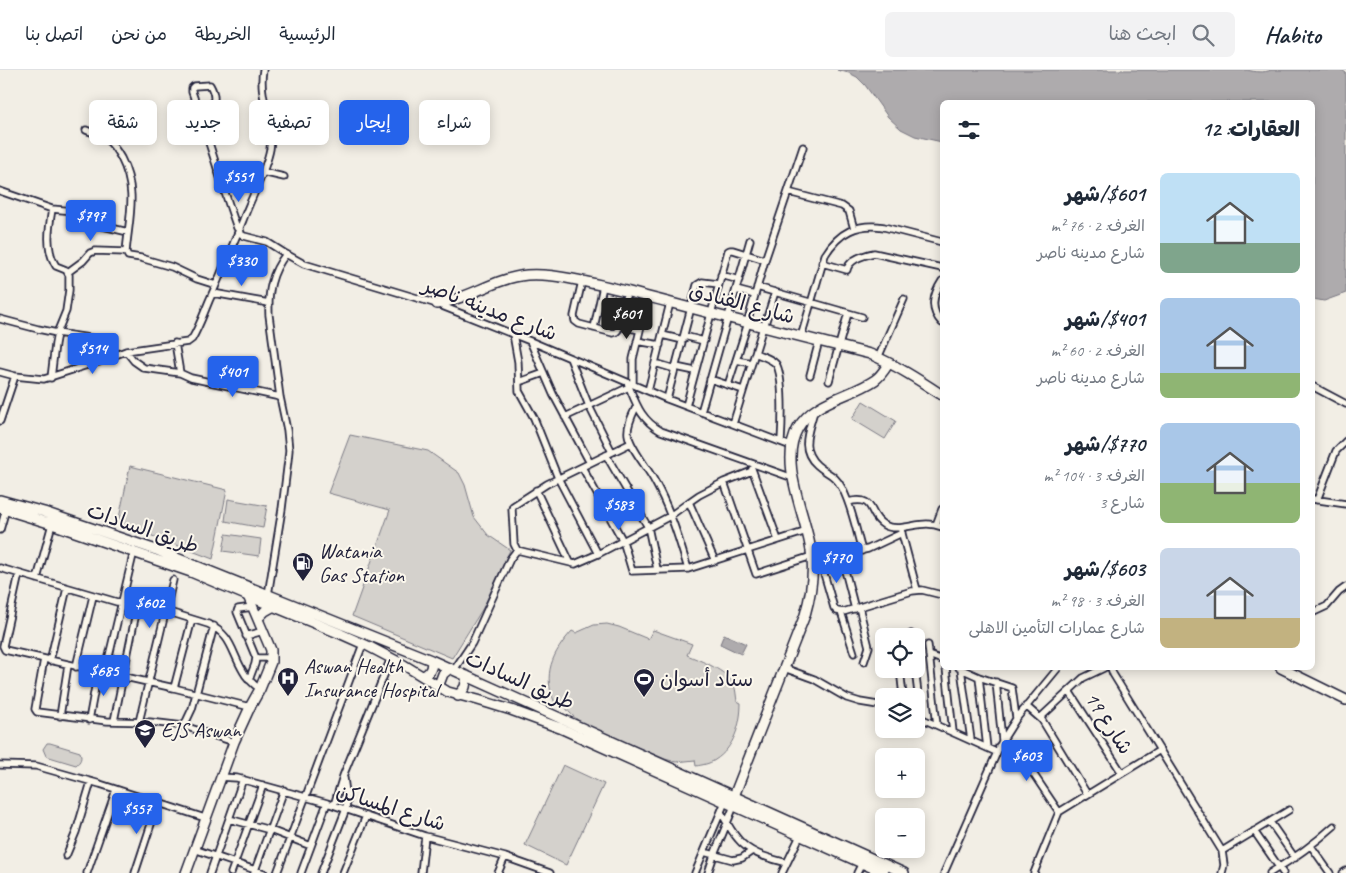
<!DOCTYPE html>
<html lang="ar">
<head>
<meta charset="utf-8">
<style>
	body { margin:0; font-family:Caveat,"Playpen Sans Arabic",sans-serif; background:#f2f2f3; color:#1f2937; direction:rtl; height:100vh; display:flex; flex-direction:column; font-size:19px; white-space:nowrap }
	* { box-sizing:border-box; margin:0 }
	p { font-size:16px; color:#747a83 }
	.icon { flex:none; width:28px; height:28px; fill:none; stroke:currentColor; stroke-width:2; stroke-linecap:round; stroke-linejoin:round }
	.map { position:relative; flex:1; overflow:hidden; direction:ltr }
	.panel { position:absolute; left:940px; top:30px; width:375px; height:570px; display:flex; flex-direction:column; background:#fff; border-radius:8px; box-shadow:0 2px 12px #0003; direction:rtl }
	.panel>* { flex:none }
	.banner { position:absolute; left:15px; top:30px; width:475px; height:45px; direction:rtl; display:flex; gap:10px }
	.buttons { position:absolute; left:875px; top:558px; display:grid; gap:10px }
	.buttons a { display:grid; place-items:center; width:50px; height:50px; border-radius:8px; background:#fff; box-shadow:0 2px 12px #0003; font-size:25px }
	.price { position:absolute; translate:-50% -42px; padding:0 11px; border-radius:5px; background:#2563eb; color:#fff; font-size:16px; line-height:32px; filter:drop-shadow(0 1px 2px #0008) }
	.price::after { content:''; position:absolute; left:50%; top:30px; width:15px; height:11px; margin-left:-8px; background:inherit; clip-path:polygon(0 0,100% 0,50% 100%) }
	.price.on { background:#222; color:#fff }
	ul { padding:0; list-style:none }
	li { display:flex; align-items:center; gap:15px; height:125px; padding:0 15px }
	li span { display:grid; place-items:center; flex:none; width:140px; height:100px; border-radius:8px; color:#555 }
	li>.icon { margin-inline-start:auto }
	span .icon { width:60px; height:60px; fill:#fffc; stroke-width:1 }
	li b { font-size:21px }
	h2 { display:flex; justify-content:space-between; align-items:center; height:60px; padding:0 15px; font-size:21px }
	.chip { padding:0 18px; border-radius:8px; background:#fff; box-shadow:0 2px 12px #0003; font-size:18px; line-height:45px }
	.chip.on { background:#2563eb; color:#fff }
	header { display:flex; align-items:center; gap:30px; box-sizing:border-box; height:70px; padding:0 25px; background:#fff; border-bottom:1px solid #e0e1e3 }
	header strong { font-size:24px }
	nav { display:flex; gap:28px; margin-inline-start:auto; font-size:18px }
	.search { width:350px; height:45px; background:#f2f2f3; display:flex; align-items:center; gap:12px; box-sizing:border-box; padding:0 18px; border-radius:8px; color:#747a83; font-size:19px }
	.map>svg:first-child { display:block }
	.green { fill:#d4d1cc; stroke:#7b7a84 }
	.water { fill:#aeabad; stroke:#76747f }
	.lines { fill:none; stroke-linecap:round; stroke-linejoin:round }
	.street-casing { stroke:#22223b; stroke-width:9 }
	.secondary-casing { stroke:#22223b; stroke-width:12 }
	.primary-casing { stroke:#22223b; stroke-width:12 }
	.street { stroke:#fbf7ec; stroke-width:5.5 }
	.secondary { stroke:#fbf7ec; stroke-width:9 }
	.primary { stroke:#fbf7ec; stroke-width:9 }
	.labels { text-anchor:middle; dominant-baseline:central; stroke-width:4; stroke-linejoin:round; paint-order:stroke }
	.street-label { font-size:21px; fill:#22223b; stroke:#fbf7ec }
	.poi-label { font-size:21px; fill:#22223b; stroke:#fbf7ec; text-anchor:start }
</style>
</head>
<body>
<header>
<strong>Habito</strong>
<div class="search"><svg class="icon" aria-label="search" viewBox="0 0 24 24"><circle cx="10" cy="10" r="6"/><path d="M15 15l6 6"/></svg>ابحث هنا</div>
<nav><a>الرئيسية</a><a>الخريطة</a><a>من نحن</a><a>اتصل بنا</a></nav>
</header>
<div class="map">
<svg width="1346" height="803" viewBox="0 0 1346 803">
	<rect width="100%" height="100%" fill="#f2eee5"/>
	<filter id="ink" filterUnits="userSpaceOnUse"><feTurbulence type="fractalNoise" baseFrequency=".02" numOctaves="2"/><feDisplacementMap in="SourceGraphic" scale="10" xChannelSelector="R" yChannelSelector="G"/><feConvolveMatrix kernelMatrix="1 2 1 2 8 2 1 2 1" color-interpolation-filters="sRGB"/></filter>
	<g filter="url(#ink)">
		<path class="green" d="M863,331L896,351L885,369L852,349Z
			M350,365L428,381L459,403L465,415L474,447L488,465L510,480L483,538L452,588L352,546L390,440L328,423Z
			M130,396L227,420L213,489L118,453Z
			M228,429L267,436L263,458L225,451Z
			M226,464L261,469L259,486L223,481Z
			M607,554L619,557L648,569L653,560L692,574L687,585C701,591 727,600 734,615C736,620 736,626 737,631L741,633C741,654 734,678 715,690C709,694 702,695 696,696L695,690L676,692L665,689L584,654C574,648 568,642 561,631L555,633C542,605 552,583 572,561L576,563L594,555Z
			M47,673H50L80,682C82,688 81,691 76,695L46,686L43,679Z
			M563,695L604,714L566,795L525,775Z"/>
		<path class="water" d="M837,0H1247C1255,2 1264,3 1271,0H1342L1346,3V223L1324,231L1313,229L1312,32H942V72L915,66L901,59L888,47L865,15L857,7L849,3Z
			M724,564L746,574L741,584L720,574Z"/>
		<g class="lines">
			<g class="street-casing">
				<path id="street" d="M86,60C93,63 101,65 107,70C113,74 117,81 121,88C138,121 129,147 126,182L128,186L141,188L172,197L197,209L216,215
					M210,73C210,65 209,56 210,48C212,34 218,29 210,15L194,16L192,18V22C208,67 221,113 237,158L240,159L241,164L244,166L267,172L286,184L304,194L437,234L530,271L667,329L791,376
					M218,101L261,104
					M262,102L284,107
					M0,121L52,139L74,141L79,143L82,149L86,152L128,162
					M788,122L842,136L849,141L854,159
					M52,139C49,157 45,179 56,196L66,200L69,205V220L66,241L57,263L96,269L98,274L99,292
					M822,193L847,200C849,189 864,185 874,183L942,198
					M68,202L83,191L90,183L95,181L126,182
					M721,205L739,210
					M582,211L574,246L575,251L579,254L613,263L616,262L618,260L627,221
					M942,211C933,225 929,239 942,253
					M757,217L862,247
					M736,220L755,225
					M213,223L269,233
					M0,249L38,259L57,263L55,274L51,308
					M747,253L765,190L803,77
					M619,256L640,260
					M764,257L775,222
					M594,258L603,216
					M513,264L518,292L519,321L534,348L558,408L598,484
					M662,265L683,270
					M684,266L704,271
					M801,267L825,185C839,162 857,153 884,157L942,172
					M530,271L553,324L590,393
					M637,271L660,275
					M175,273L180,303
					M126,281L134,291L144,298L180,303L191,308L280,327
					M755,283C761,286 771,288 776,294C784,306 782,356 781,372
					M570,288L589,336L612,382
					M878,288L904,229
					M736,290L752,293
					M655,293L675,299
					M676,297L695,301
					M0,302L15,306L44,309L97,292L126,281L188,272L192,269C199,257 204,243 209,231C221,204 232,177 243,150C251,128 266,101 270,79C274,50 258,28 263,0
					M810,305L819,271
					M710,309L743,320
					M829,311L848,243
					M519,312L544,303
					M627,312C636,333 640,349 661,361L793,408
					M633,314V289L648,227
					M728,315L748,253
					M1312,316L1346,334
					M648,321L670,233
					M667,329L697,215L702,212L719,214
					M637,335C633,344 627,354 628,364C630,378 648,398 655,412C670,439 679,469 688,499
					M686,336L728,181L730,180H733L765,190
					M814,341C809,361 799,379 817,395C828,405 834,403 842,418C852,437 856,460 862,481
					M701,342L750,170
					M565,347L629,317
					M0,351L15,306
					M733,354L763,257
					M606,385L648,457L657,499
					M582,397L623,471L632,501L688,499L807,461
					M752,399L778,470
					M752,401L724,412L756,504L812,486
					M536,420L570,492
					M1312,429L1346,434
					M1317,430L1336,381L1346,371
					M848,432C878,425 866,445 884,455C897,462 913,454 927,454C932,454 937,455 942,457
					M936,455L942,439
					M0,460L6,439
					M901,460L917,520
					M517,480L514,474L512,439L513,436L547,414L631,373
					M841,485L855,539
					M816,490L868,479L902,463
					M820,490L834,538L837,541L843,542L912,521L922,520L942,525
					M715,491L689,432L699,425L724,412
					M0,498L117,532L130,530L208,554C232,565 231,581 243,601C247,609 253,614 260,619
					M19,504L3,576L5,580L174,618L250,637
					M37,509L52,454
					M268,525L282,439L288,390L289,380L287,360L280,327L269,245C268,222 271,203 286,184
					M859,537L869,577L864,592
					M841,542L854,583
					M1312,543L1327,536L1339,522L1346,517
					M911,564V566
					M246,566L263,561
					M928,575L937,655
					M929,585L942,590
					M256,588H272
					M44,589L35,639L37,642L107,651L150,652L184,656L192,639L214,556
					M50,591L67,518
					M76,597L93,526
					M784,598L814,609L847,628L860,632L884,636
					M946,598L953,662
					M959,598L979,607L1012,618L1016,648
					M1111,598L1113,604L1222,781L1224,795L1222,803
					M900,599L903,626
					M915,599L921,648
					M961,599L971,670
					M454,600L472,573L510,489L517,480L575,494L598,484L670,446L689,432
					M105,603L134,481
					M979,607L987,678
					M249,610L255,594L256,588L237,542L238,539L253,537
					M996,612L1002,670
					M174,618L192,549
					M1069,621L1122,703
					M1026,636L1042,650L1087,724
					M60,646L68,595
					M916,646L996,682
					M1040,648L1083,608L1104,598
					M89,650L98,601
					M114,651L138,533
					M139,652L173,510
					M184,656L234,672
					M999,676L1016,683L1024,690L1059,742
					M0,695L36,696L100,714L205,748
					M220,707L237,708L327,733L425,766L505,787L550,803
					M334,735L343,706L391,588
					M721,742C726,751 731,761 738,769C750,784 769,788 787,793
					M229,749L270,760L311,776
					M1270,752L1295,788
					M1254,761L1283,803
					M1311,776L1330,803
					M194,779L264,803
					M1222,781L1289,740
					M704,782L733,790L742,788L752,781
					M66,786L76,762L91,712
					M87,803L116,720
					M135,803L158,733
					M210,803L243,709
					M231,803L263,715
					M254,803L284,720
					M277,803L363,574
					M301,803L327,733
					M321,803L346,739L347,730L344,708
					M343,803L366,746
					M421,803L425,766
					M498,803L505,787
					M695,803L725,732
					M708,803L714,785L734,736
					M782,803L800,766
					M857,803L862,793
					M944,803L1002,671L1016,649L1058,598
					M1034,803L1059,742L1160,680
					M1270,803C1293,789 1313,775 1334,756
					M1343,803L1346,801"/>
			</g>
			<g class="secondary-casing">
				<path id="secondary" d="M437,234C469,229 495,208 527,205C542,204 557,206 572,209C605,215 636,224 668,232C735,250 803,267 870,284C896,295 919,310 942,325
					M258,548L265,541L274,536
					M1281,598L1346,630
					M734,726L805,545C811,524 815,503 811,481C806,444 778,393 798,358C814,330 850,327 875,310C881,306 885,299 889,293
					M186,803L234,672L250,637L260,619L271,592V580L248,526"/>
			</g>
			<g class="primary-casing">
				<path id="primary" d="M0,430L44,442L159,481L431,590L904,803
					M0,438L52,454L191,502L248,526L341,564L368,576L404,595L448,622L478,630L511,640L560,658L884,803
					M423,606C430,603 433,597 431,590
					M438,617L443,604L450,598
					M458,626L465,617L467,606"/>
			</g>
			<use href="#street" class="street"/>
			<use href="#secondary" class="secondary"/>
			<use href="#primary" class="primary"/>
		</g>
	</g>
	<defs>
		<g id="fuel-pin" transform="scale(1.125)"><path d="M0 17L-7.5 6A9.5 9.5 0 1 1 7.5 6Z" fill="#22223b" stroke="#fbf7ec"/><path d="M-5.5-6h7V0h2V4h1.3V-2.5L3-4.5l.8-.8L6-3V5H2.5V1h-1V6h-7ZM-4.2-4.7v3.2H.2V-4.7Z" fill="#fff"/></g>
		<g id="hospital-pin" transform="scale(1.125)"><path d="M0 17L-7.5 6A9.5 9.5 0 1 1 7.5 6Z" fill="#22223b" stroke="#fbf7ec"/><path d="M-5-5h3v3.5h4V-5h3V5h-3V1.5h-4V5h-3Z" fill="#fff"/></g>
		<g id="stadium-pin" transform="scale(1.125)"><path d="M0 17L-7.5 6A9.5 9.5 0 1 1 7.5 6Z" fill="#22223b" stroke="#fbf7ec"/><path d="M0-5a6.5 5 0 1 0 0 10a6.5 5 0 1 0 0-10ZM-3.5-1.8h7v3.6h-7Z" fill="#fff"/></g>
		<g id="school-pin" transform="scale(1.125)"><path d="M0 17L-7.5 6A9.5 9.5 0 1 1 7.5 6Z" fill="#22223b" stroke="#fbf7ec"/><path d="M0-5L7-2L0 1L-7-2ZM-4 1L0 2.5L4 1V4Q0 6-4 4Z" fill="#fff"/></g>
	</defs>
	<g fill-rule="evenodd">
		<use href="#fuel-pin" x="303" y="493"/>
		<use href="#hospital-pin" x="288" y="608"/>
		<use href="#stadium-pin" x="644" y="609"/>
		<use href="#school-pin" x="145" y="660"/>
	</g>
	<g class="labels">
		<g class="street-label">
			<text transform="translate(742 233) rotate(15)">شارع الفنادق</text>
			<text transform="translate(490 239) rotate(21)">شارع مدينه ناصر</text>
			<text transform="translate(143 458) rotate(19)">طريق السادات</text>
			<text transform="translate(520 610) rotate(24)">طريق السادات</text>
			<text transform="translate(1109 653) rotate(57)">شارع 19</text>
			<text transform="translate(391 737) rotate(18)">شارع المساكن</text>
		</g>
		<g class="poi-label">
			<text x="319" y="481">Watania<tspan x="319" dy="24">Gas Station</tspan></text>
			<text x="304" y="596">Aswan Health<tspan x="304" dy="24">Insurance Hospital</tspan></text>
			<text x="660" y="609">ستاد أسوان</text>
			<text x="161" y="660">EJS Aswan</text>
		</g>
	</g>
</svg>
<div class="buttons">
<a><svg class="icon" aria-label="locate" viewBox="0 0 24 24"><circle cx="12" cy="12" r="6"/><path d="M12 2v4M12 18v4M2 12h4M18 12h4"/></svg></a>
<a><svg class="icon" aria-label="layers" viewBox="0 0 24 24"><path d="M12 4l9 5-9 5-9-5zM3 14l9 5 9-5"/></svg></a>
<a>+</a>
<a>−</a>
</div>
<b class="price" style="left:239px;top:133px">$551</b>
<b class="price" style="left:91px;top:172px">$797</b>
<b class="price" style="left:242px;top:217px">$330</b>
<b class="price on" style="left:627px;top:270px">$601</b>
<b class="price" style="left:93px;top:305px">$514</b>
<b class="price" style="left:233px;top:328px">$401</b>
<b class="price" style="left:619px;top:461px">$583</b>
<b class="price" style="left:837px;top:514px">$770</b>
<b class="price" style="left:150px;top:559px">$602</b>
<b class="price" style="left:104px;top:627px">$685</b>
<b class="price" style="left:1027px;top:712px">$603</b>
<b class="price" style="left:137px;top:765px">$557</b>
<div class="banner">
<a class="chip">شراء</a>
<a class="chip on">إيجار</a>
<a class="chip">تصفية</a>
<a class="chip">جديد</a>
<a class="chip">شقة</a>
</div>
<section class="panel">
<h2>العقارات: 12<svg class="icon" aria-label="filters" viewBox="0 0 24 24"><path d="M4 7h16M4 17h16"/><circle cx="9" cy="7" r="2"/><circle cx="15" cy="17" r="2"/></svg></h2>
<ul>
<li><span style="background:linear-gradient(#bfe0f5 70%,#7fa58c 0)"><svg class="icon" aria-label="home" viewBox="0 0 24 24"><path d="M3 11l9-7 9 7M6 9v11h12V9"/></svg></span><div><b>$601/شهر</b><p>الغرف: 2 · 76 m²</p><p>شارع مدينه ناصر</p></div></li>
<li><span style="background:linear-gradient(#a9c7e8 75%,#8fb573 0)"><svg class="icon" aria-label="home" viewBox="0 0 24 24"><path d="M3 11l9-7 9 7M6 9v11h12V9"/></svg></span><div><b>$401/شهر</b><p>الغرف: 2 · 60 m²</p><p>شارع مدينه ناصر</p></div></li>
<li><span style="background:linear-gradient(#a9c7e8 60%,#8fb573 0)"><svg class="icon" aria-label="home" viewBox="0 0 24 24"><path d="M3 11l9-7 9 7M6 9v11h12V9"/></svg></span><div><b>$770/شهر</b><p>الغرف: 3 · 104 m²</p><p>شارع 3</p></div></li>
<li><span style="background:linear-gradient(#c9d6e8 70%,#c2b280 0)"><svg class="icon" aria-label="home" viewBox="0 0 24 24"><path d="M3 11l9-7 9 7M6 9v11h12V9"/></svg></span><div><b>$603/شهر</b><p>الغرف: 3 · 98 m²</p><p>شارع عمارات التأمين الاهلى</p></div></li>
</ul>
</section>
</div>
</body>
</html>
